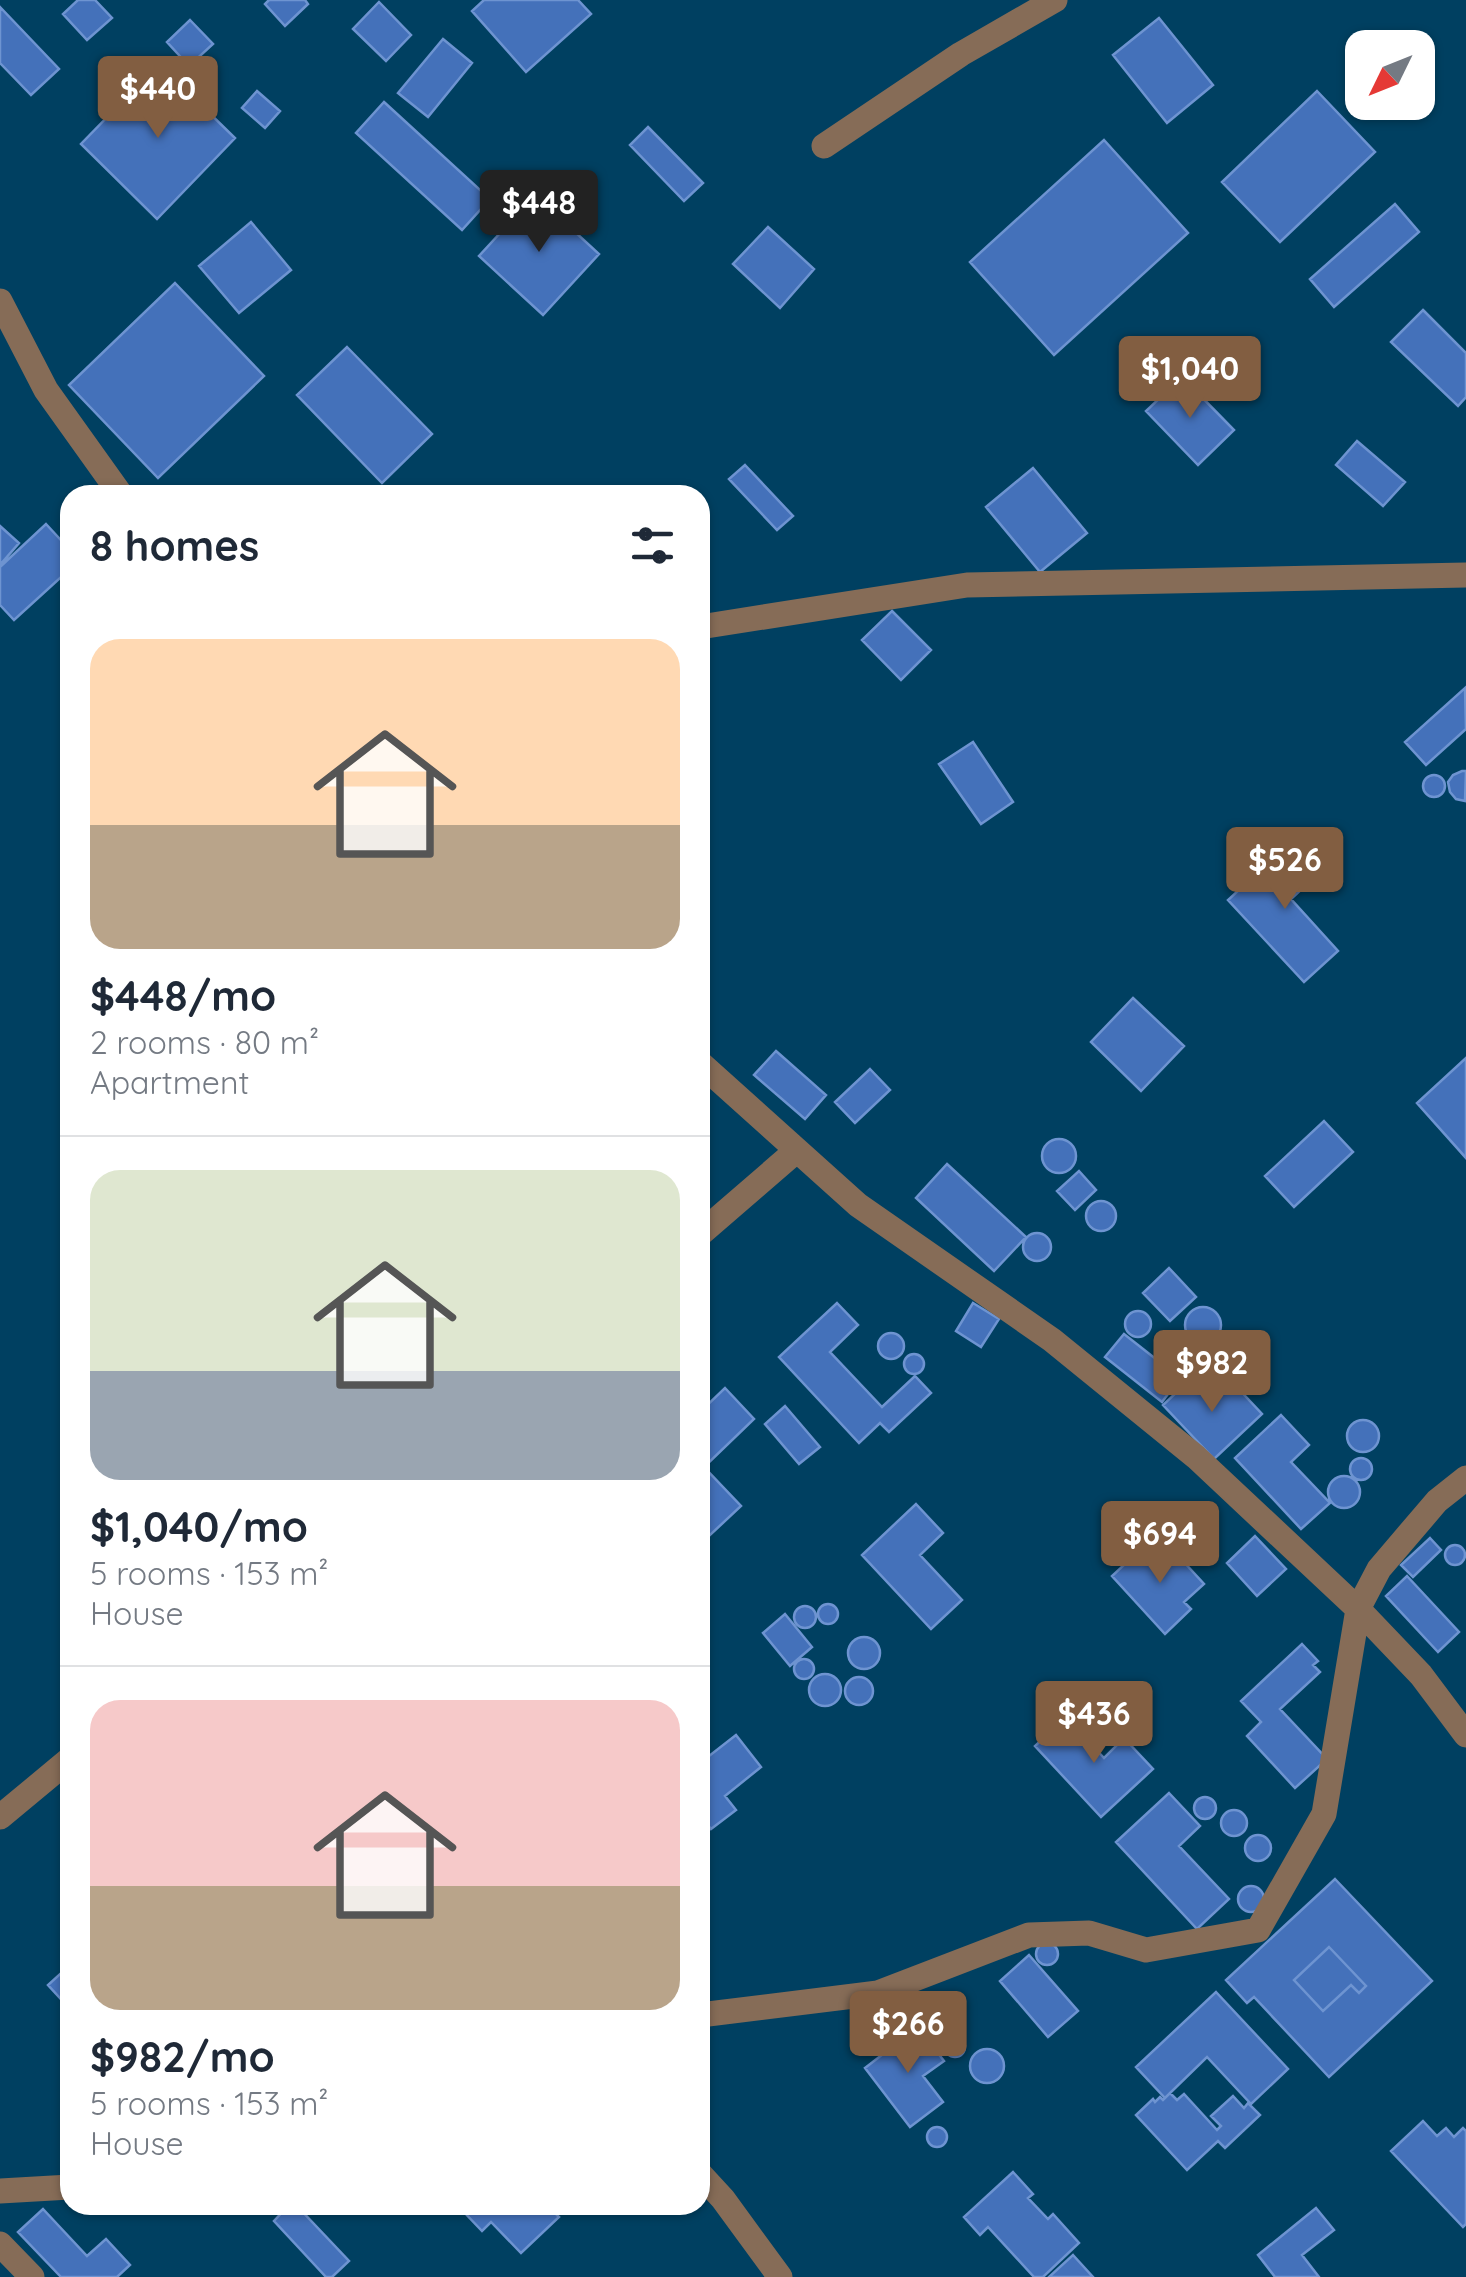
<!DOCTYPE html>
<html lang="en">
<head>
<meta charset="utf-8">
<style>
	body { margin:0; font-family:Quicksand,sans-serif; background:#f6f6f7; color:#1f2937; height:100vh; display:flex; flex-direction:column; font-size:38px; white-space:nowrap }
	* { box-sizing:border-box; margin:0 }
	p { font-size:32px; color:#747a83 }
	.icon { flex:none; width:55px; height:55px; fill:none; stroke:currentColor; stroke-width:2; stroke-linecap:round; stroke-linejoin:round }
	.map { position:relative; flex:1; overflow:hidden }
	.drawer { position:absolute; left:60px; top:485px; width:650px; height:1730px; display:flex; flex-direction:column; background:#fff; border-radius:30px; box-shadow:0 2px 8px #0004 }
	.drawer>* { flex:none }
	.needle { width:65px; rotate:227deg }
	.controls { position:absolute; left:1345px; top:30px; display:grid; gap:20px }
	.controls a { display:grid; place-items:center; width:90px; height:90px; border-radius:20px; background:#fff; box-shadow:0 2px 8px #0004; font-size:50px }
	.price { position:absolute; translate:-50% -85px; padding:0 22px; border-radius:10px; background:#825e41; color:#fff; font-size:32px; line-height:65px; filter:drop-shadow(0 2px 5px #0008) }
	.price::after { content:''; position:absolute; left:50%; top:60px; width:30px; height:22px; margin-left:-15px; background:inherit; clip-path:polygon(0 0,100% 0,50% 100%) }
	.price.on { background:#222; color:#fff }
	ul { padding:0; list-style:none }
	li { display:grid; align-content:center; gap:20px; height:530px; padding:0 30px }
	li+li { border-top:2px solid #e0e1e3 }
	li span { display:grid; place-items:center; height:310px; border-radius:30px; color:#555 }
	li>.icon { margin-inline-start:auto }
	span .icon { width:180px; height:180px; fill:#fffc; stroke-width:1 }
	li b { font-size:42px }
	h2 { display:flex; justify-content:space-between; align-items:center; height:120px; padding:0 30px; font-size:42px }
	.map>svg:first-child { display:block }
	.building { fill:#4471ba; stroke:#6e94d1; stroke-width:2.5; fill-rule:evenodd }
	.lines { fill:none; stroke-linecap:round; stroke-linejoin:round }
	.minor { stroke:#866c57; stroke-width:25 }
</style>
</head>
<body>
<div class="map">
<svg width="1466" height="2277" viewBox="0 0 1466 2277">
	<rect width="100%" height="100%" fill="#004061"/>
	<path class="building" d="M78,0H95L112,18L87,40L63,14Z
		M269,0H305L308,4L285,26L265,4Z
		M484,0H578L591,14L526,72L472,11Z
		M379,2L411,35L386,61L353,29Z
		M0,7L59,69L31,95L0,63Z
		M1159,18L1213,85L1167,123L1113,55Z
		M190,20L213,44L189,66L167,42Z
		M443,39L472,63L428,117L398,93Z
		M159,64L235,138L157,219L81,144Z
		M257,91L280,111L265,128L242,108Z
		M1317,91L1375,152L1280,242L1222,182Z
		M384,102L490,199L462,230L356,133Z
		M648,127L703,183L684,201L630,145Z
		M1104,140L1188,233L1054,355L970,262Z
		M535,195L599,254L543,315L479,256Z
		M1395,204L1419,232L1334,307L1310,279Z
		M251,222L291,270L239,313L199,266Z
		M768,227L814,269L780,308L733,264Z
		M175,283L264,376L158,478L69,385Z
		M1423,310L1466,353V397L1458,406L1391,342Z
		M347,347L432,434L382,483L297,395Z
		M1182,377L1234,430L1198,465L1146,411Z
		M1357,441L1405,482L1383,506L1336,465Z
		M745,465L793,516L777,530L729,479Z
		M1033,468L1087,533L1040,572L986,507Z
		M46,524L70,550V569L14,620L0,605V567Z
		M0,526L19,543L0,565Z
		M892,611L931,650L901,680L862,640Z
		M1465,688L1466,729L1426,765L1405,742Z
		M973,742L1013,802L981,824L939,764Z
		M1462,771H1466L1465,801L1456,799L1450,792L1448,782L1453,775Z
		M1423 786a11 11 0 1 1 22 0a11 11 0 1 1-22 0Z
		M1291,842L1319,873L1291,899L1338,951L1304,982L1228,900Z
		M1133,998L1184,1046L1141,1091L1091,1042Z
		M776,1051L826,1095L805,1119L754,1075Z
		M1466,1058V1158L1417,1103Z
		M870,1069L890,1090L855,1123L835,1102Z
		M1324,1121L1353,1152L1294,1207L1265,1176Z
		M1042 1156a17 17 0 1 1 34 0a17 17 0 1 1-34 0Z
		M947,1164L1026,1237L994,1271L916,1198Z
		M1079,1171L1096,1190L1075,1210L1057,1191Z
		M1086 1216a15 15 0 1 1 30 0a15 15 0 1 1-30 0Z
		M1023 1247a14 14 0 1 1 28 0a14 14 0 1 1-28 0Z
		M1169,1268L1196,1297L1170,1321L1143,1293Z
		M837,1303L858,1325L830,1352L882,1407L915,1376L931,1393L889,1432L880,1423L859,1443L779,1357Z
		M973,1303L999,1319L981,1347L956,1331Z
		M1185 1325a18 18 0 1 1 36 0a18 18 0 1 1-36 0Z
		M1125 1324a13 13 0 1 1 26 0a13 13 0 1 1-26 0Z
		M878 1346a13 13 0 1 1 26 0a13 13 0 1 1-26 0Z
		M1220 1346a12 12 0 1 1 24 0a12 12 0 1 1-24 0Z
		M1124,1334L1180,1378L1162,1402L1105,1357Z
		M1188 1364a13 13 0 1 1 26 0a13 13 0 1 1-26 0Z
		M904 1364a10 10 0 1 1 20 0a10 10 0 1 1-20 0Z
		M1230 1371a11 11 0 1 1 22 0a11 11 0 1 1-22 0Z
		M1194,1376L1216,1399L1233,1383L1262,1414L1214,1459L1163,1405Z
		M725,1388L754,1419L704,1467L741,1506L710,1535L700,1524V1412Z
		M785,1406L820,1447L799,1464L765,1424Z
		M1281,1415L1309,1445L1291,1462L1330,1503L1301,1529L1235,1458Z
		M1347 1436a16 16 0 1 1 32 0a16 16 0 1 1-32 0Z
		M1350 1469a11 11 0 1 1 22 0a11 11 0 1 1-22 0Z
		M1328 1492a16 16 0 1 1 32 0a16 16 0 1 1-32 0Z
		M916,1504L943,1533L920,1555L962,1600L931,1629L862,1555Z
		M1255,1536L1286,1569L1257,1596L1227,1563Z
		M1430,1538L1441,1550L1413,1577L1401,1565Z
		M1445 1555a10 10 0 1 1 20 0a10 10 0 1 1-20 0Z
		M1171,1548L1204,1584L1184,1602L1191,1609L1165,1634L1112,1576L1140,1550L1149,1560L1158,1551L1163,1556Z
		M1407,1576L1459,1632L1438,1652L1386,1596Z
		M818 1614a10 10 0 1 1 20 0a10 10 0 1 1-20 0Z
		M794 1617a11 11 0 1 1 22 0a11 11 0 1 1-22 0Z
		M785,1614L812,1647L790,1666L763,1633Z
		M848 1653a16 16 0 1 1 32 0a16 16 0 1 1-32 0Z
		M1302,1644L1318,1661L1313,1665L1320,1672L1280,1709L1327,1759L1295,1788L1247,1736L1261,1722L1241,1701Z
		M794 1669a10 10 0 1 1 20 0a10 10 0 1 1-20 0Z
		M809 1690a16 16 0 1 1 32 0a16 16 0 1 1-32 0Z
		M845 1691a14 14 0 1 1 28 0a14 14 0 1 1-28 0Z
		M1066,1717L1104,1758L1124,1738L1153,1769L1101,1817L1035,1746Z
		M736,1735L761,1767L725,1796L736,1810L711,1829L700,1815V1763Z
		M1169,1793L1200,1826L1179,1846L1229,1899L1197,1929L1116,1842Z
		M1194 1808a11 11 0 1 1 22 0a11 11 0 1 1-22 0Z
		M1221 1823a13 13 0 1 1 26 0a13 13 0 1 1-26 0Z
		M1245 1848a13 13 0 1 1 26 0a13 13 0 1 1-26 0Z
		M1335,1879L1432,1981L1329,2077L1254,1997L1247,2003L1226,1980ZM1329,1947L1366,1986L1359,1993L1351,1985L1323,2011L1294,1980Z
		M1238 1899a13 13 0 1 1 26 0a13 13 0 1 1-26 0Z
		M1036 1954a11 11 0 1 1 22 0a11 11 0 1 1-22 0Z
		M1329,1947L1366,1986L1359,1993L1351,1985L1323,2011L1294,1980Z
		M1029,1955L1078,2011L1048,2037L1000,1981Z
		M70,1965V2009L48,1985Z
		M1216,1992L1288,2069L1251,2104L1207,2057L1165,2098L1136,2067Z
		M918,2027L944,2061L923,2076L943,2102L910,2127L865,2068Z
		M945 2047a10 10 0 1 1 20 0a10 10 0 1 1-20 0Z
		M970 2066a17 17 0 1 1 34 0a17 17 0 1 1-34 0Z
		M1170,2093L1177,2100L1184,2094L1217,2130L1221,2126L1211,2116L1233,2096L1244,2108L1248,2103L1260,2115L1225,2148L1218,2141L1187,2170L1136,2115L1153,2099L1155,2102L1160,2097L1163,2100Z
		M1423,2121L1437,2136L1446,2128L1454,2137L1463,2128L1466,2131V2224L1463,2227L1391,2151Z
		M927 2137a10 10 0 1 1 20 0a10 10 0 1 1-20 0Z
		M1013,2172L1033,2194L1028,2198L1048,2219L1053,2214L1079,2243L1043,2277H1034L988,2227L980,2235L964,2217Z
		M289,2205H296L349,2261L332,2277H326L274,2221Z
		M469,2205H547L559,2217L521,2253L491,2222L482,2231L463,2211Z
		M1316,2208L1334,2230L1302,2255L1319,2277H1275L1258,2255Z
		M43,2209L87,2256L106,2239L130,2265L117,2277H61L18,2232Z
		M1073,2255L1093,2277H1049Z"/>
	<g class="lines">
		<path class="minor" d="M824,146L961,54L1055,0
			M0,301L46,390L121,495
			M700,627L967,585L1466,575
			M700,1063L858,1205L1052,1340L1196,1457L1358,1609L1421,1675L1466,1735
			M700,1234L796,1151
			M0,1817L70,1759
			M700,2015L878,1993L1029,1935L1089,1933L1146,1950L1258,1930L1324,1814L1358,1609L1379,1569L1437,1501L1466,1478
			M700,2174L723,2199L780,2277
			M0,2191L70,2187
			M0,2244L32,2277"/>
	</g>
</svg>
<div class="controls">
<a><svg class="needle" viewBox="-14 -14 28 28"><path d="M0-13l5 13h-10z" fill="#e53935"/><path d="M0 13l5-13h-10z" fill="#747a83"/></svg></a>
</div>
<b class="price" style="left:158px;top:141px">$440</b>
<b class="price on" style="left:539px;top:255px">$448</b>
<b class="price" style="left:1190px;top:421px">$1,040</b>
<b class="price" style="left:1285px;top:912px">$526</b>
<b class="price" style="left:1212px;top:1415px">$982</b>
<b class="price" style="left:1160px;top:1586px">$694</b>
<b class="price" style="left:1094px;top:1766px">$436</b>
<b class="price" style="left:908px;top:2076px">$266</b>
<section class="drawer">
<h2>8 homes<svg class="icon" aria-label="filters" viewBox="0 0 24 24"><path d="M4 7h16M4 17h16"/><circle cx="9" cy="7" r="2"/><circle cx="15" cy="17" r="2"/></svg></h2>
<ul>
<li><span style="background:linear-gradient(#ffd9b3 60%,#b9a48a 0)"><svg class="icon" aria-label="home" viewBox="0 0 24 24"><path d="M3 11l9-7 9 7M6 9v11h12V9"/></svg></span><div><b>$448/mo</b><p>2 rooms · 80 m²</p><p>Apartment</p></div></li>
<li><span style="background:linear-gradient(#dfe7d0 65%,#9aa5b1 0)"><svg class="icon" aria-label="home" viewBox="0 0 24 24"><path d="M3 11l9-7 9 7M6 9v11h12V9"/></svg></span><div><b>$1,040/mo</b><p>5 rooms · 153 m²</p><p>House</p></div></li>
<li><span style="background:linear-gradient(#f6c9c9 60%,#b9a48a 0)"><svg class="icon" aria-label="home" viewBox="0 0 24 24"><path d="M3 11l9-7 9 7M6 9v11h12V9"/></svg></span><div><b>$982/mo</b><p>5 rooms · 153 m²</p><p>House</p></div></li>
</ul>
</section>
</div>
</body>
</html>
